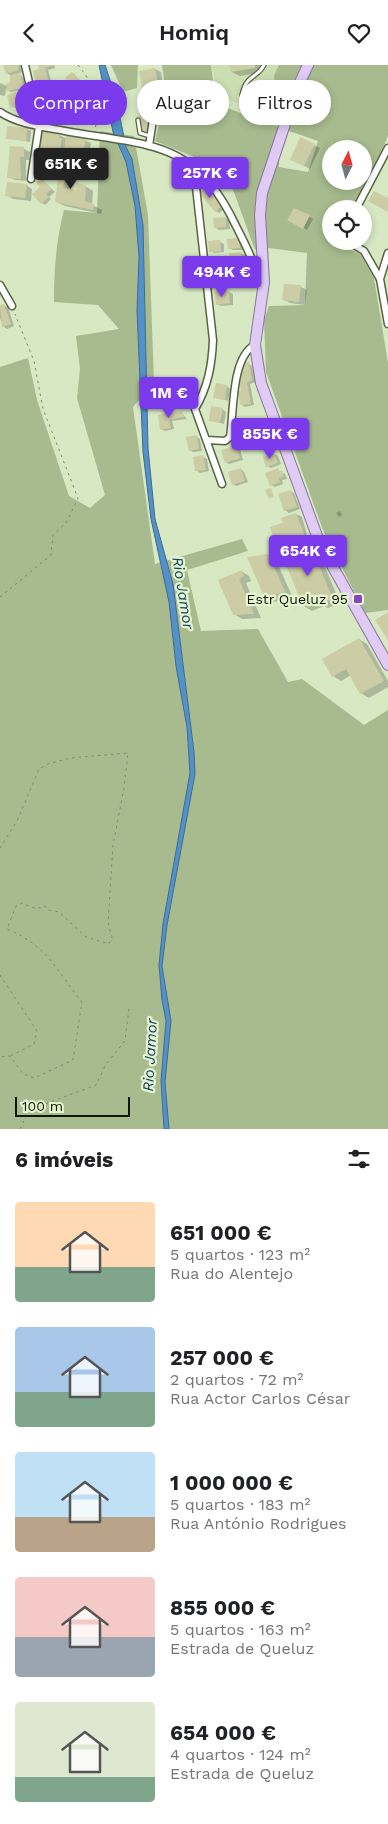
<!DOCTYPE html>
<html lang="pt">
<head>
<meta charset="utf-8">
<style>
	body { margin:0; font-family:"Work Sans",sans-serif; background:#f6f6f6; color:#202124; height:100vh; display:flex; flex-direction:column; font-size:19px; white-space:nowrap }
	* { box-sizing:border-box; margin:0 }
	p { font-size:16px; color:#757577 }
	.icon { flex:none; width:28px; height:28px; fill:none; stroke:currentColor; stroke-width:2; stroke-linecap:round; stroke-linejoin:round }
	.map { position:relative; height:1064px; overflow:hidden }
	.side { display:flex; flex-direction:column; background:#fff; flex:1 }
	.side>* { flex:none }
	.guide { position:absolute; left:15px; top:15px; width:359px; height:45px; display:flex; gap:10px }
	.needle { width:32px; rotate:6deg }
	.fabs { position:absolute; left:322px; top:75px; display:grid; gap:10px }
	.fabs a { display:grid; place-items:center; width:50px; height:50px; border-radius:50%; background:#fff; box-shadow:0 2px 8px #0003; font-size:25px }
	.scale { position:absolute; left:15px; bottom:12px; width:115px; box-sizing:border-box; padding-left:5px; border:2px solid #101508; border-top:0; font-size:14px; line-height:18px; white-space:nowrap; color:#101508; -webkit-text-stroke:4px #e5f5d0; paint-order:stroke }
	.price { position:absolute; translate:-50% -42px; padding:0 11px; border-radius:5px; background:#7c3aed; color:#fff; font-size:16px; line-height:32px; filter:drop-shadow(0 1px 2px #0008) }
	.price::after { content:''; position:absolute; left:50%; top:30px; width:15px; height:11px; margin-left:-8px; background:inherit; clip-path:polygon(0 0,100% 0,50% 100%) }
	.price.current { background:#222; color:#fff }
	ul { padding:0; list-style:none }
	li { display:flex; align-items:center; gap:15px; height:125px; padding:0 15px }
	li span { display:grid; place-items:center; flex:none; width:140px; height:100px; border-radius:5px; color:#555 }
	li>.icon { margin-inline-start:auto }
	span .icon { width:60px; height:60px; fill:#fffc; stroke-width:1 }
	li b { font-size:21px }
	h2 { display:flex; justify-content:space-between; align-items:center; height:60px; padding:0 15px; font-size:21px }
	.tag { padding:0 18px; border-radius:22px; background:#fff; box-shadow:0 2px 8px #0003; font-size:18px; line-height:45px }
	.tag.current { background:#7c3aed; color:#fff }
	header { display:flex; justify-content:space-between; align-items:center; height:65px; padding:0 15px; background:#fff; font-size:22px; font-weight:600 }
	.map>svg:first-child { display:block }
	.built { fill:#cbdeb2 }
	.green { fill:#a8bb8e; fill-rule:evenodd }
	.water { fill:#5391c8; stroke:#3f6c8e }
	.shadow { fill:#0003 }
	.building { fill:#cccca5 }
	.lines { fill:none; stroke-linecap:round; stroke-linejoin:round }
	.lane-casing { stroke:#576444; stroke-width:5.5 }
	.street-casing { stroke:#576444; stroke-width:9 }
	.primary-casing { stroke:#88759c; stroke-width:12 }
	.path { stroke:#7f8b70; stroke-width:1; stroke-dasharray:2.5 4; stroke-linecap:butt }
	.lane { stroke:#fff; stroke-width:3 }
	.street { stroke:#fff; stroke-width:6 }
	.primary { stroke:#dfcbf3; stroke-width:10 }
	.poi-dot { fill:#8645ba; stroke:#e5f5d0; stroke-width:2 }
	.labels { text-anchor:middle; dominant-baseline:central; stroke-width:4.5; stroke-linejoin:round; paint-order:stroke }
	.poi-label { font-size:14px; fill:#101508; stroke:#e5f5d0; text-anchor:end }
	.water-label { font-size:15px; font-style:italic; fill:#124065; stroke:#e5f5d0 }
</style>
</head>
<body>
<header><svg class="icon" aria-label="back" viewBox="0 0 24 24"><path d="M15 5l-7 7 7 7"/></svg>Homiq<svg class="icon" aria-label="heart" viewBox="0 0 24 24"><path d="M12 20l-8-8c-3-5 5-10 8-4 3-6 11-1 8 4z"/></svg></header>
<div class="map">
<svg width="388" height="1064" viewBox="0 0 388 1064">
	<rect width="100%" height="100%" fill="#d7e8c3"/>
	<path class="built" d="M212,0H279L274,10L276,42L274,49L218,32Z"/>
	<path class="green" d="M111,0H138L137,23L123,27Z
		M162,0H211L216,39L280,62L279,102L308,107L318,76L289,66L295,33L290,47L276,42L274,10L279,0H388V70L361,144H331V176H348L346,182L361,190L374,213L388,298V545L365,548L323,465L266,307L264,255L269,241L305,240L307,188L269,183L255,185L231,119L197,93L155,76L166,28ZM331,84H364V116H331Z
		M100,66L134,71L148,150L154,318L133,342L155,499L242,474L248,486L187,505L201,566L258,564L288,617L302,614L364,660L388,645V1064H0V302L28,293L37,335L69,431L90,443L105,430L77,333L80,304L76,271L119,264L98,240L54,237C54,205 56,176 64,145L97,148Z"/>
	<path class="water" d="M99,0H105L116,33L126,82L132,94L143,160L148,383L155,454L173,519L194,687L195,709L167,860L162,901L171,956L165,1017L169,1064H164L161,1016L166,956L162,935L159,900L163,859L190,708L187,662L176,601L169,537L151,454L143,387L137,245L139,192L135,141L126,97L113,67Z"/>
	<path class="shadow" d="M5,0H20L22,7L18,9L23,12L27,24L11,27L6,24L5,31L0,30V18L7,21L12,18L11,11L7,8Z
		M39,0H54L55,3L48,5L53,23L43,26L39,24Z
		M231,0H261L263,7L240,11L232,7Z
		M155,4L161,7L163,23L149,25L143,22Z
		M73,8L85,21L80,25L67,13Z
		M152,27L158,31L160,43L157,46L155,69L143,65L142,44Z
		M16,29L21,33L29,34L32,47L25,49L20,43L12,42Z
		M60,32L66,35L70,50L62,52L45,46Z
		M27,64L31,66L30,77L7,73Z
		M59,70L67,74L85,75L91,78L89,89L66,83V86L58,85L57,89L43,84Z
		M314,80L320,83L310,104L297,97Z
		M11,83L24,84L30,87L29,95H26V116L15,115L9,112Z
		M40,90L55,92L62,96L68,93L76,98L71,125L77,126L85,121L93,126L92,140L102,145L101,149L65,141L57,137L60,113L43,111L37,108Z
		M193,105L199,109L193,124L176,119Z
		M41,114L55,127L49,132L51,134L45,140L42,138Z
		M26,120L32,124L31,136L13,134L7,130Z
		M206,123L225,143L219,148L216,146Z
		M295,144L313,154L307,165L289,155Z
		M225,153L229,155L230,164L219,165L215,162Z
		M239,174L243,176V185H233L229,183Z
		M220,177L224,179V187L214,188L210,186Z
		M241,188L245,190L246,198L235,199L231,197V189Z
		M222,192L225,194L226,202L215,203L211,201Z
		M246,204L249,207L250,219H234L230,217Z
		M285,220L301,222L307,225L305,240L290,238L284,235Z
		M229,227L233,229V240L221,241L217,239Z
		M4,240L8,242L14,261L7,264L3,261L0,253V242Z
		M249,299L252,301L256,317L250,319L254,340L245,342L242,340Z
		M227,321L230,324L228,336L215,332Z
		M222,344L226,347L224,359L210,355Z
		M182,348L187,354L172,356L174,364L165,366L161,364L159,352Z
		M196,372L200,374L202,386L193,387L190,385Z
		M236,382L240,384L243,395L229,399L226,397Z
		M274,389L278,391L281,399L271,403L267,401Z
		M203,392L207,394L209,406L200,408L196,405Z
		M241,404L244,407L248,417L236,421L233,419Z
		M277,405L285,409L287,414L282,415L283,419L275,422L271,420Z
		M291,426L294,428L300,444L289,448L285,445Z
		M340,446L342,450L339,452L336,448Z
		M296,449L302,452L310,481L318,485L340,538L328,543L324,541L312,546L304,541L298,493L300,485L294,481L284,485L278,482L284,459Z
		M268,491L276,495L292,531L274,537L266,533Z
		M241,506L249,511L251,516L246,518L261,553L242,554L234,549L219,516Z
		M359,574L367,579L388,616V622L369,633L361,628L351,610L341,616L333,611Z"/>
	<path class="building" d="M3,0H18L19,5L6,9Z
		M38,0H54L45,3L50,22L38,24L33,6L39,4Z
		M229,0H255V3L231,7Z
		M155,3L158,20L142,23L139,6Z
		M72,7L82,18L75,24L65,13Z
		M20,8L24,23L7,26L6,19L10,17V10Z
		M152,26L155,40L151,42L149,66H142L138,45L141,43L138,34H141L139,28Z
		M16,27L18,33L25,31L29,46L20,48L18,41L10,43L7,30Z
		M60,31L65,47L55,50L54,47H44L41,36Z
		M7,61L28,63L26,76L6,74Z
		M41,66L59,68V73H62L60,84L52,83V86L42,85L39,82Z
		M66,70L86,74L83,87L64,84Z
		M300,72L315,79L304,101L290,95Z
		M10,81L24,82V92H20L21,114L7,113Z
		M39,89L55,91L52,111L36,108Z
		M61,91L69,92L63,123L76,125L77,118L86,120L85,136L94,139L93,145L55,137Z
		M176,100L194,104L187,122L175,119Z
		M41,113L52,124L46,129L49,132L41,139L32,129L40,122L36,118Z
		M7,117L27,119L25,133L5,131Z
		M206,122L222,141L215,147L199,128Z
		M374,126L388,133V147L368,136Z
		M294,143L310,150L303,164L287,155Z
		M226,152V162L214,163L213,153Z
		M239,173L240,183L228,184L227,174Z
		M220,175L221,186L209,187L208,176Z
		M241,187L242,197L230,198L229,188Z
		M222,191L223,201L210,202L209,192Z
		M246,203V217L229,218L228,204Z
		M284,219L301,220L299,237L282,235Z
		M229,226L230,238L216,240L214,227Z
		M4,239L11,259L2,262L0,240Z
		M249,297L252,315L247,317L251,339L240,340L238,326H241L240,320L244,298Z
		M216,318L227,320L225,335L213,333Z
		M211,341L223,343L220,358L209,356Z
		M182,346L184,352L169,355L171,363L160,365L158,350Z
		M197,370L199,384L189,386L186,372Z
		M236,381L240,393L225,398L221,385Z
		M274,388L278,398L266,402L263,392Z
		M203,390L206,405L195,406L193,392Z
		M241,403L245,416L232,420L228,407Z
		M278,403L279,407L282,405L284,412L279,413L280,417L270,421L265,408Z
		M271,423L274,432L269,434L265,425Z
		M291,425L297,442L284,446L278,429Z
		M296,448L307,477L293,482L291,478L277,482L270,462L283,458L281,453Z
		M310,479L333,534L319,539L318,536L303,542L285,497L296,492L293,486Z
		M268,489L285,526L265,534L247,492Z
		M242,505L244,511L239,514L254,549L233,550L218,515Z
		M388,547V575L375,555Z
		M359,573L384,616L360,629L346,604L332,612L322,594Z"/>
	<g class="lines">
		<g class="lane-casing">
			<path id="lane" d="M264,0C257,14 246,9 242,30C247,45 270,53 284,58
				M138,55L140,68L150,71"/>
		</g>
		<g class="street-casing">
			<path id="street" d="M25,0L39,61L31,114
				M0,47C17,59 44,62 65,66C150,81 195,74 236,161C244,177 253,193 257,210L264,217
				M149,81L157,28
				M200,106L196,122L213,275C212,300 208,322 195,344L222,419
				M356,144L388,83
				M348,176L364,186L380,214L388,259
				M380,214L388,188
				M0,220L12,241
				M207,375L225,376L230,372C234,347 231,292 255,280"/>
		</g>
		<g class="primary-casing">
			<path id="primary" d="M308,0L296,26L262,128L260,150L264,217L255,280L261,318L320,479L388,600"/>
		</g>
		<path class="path" d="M78,0C93,18 103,40 95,63
			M0,532L51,490L53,470L66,458L78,433L43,344L34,296L15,249
			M0,783L17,756L39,704L48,699L70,693L128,688L124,723L113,780L108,858L112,872L109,879L86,872L59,847L48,845L45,841L36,844L22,838L16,841L7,864C48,881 56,905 82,937L73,995L34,1013L23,1009L10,991L0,992
			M0,910L37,966L34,979L10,991
			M20,1064L29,1045L96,1020L106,999L125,976L129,943"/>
		<use href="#lane" class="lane"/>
		<use href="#street" class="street"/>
		<use href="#primary" class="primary"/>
	</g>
	<rect class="poi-dot" x="353" y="529" width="10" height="10" rx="2.5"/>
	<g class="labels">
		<g class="poi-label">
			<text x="348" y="534">Estr Queluz 95</text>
		</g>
		<g class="water-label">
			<text transform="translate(183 528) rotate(81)">Rio Jamor</text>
			<text transform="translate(150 990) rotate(-87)">Rio Jamor</text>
		</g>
	</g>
</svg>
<div class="fabs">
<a><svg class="needle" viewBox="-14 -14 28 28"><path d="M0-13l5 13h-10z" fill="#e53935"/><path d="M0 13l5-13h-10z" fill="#757577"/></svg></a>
<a><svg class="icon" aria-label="locate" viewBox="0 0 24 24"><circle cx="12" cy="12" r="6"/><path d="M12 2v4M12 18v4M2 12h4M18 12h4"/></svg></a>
</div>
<div class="scale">100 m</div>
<b class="price current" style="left:71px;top:125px">651K €</b>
<b class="price" style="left:210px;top:134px">257K €</b>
<b class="price" style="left:222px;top:233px">494K €</b>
<b class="price" style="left:169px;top:354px">1M €</b>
<b class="price" style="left:270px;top:395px">855K €</b>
<b class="price" style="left:308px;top:512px">654K €</b>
<div class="guide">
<a class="tag current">Comprar</a>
<a class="tag">Alugar</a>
<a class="tag">Filtros</a>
</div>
</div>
<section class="side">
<h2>6 imóveis<svg class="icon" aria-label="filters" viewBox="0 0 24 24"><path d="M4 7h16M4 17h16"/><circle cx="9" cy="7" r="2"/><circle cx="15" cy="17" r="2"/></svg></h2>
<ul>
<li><span style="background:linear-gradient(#ffd9b3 65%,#7fa58c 0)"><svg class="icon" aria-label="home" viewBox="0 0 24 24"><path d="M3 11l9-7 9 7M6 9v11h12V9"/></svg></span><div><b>651 000 €</b><p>5 quartos · 123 m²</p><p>Rua do Alentejo</p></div></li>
<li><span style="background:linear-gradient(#a9c7e8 65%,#7fa58c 0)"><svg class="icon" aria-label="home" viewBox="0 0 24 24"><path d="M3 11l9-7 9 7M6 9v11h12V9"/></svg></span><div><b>257 000 €</b><p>2 quartos · 72 m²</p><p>Rua Actor Carlos César</p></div></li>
<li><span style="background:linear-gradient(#bfe0f5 65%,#b9a48a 0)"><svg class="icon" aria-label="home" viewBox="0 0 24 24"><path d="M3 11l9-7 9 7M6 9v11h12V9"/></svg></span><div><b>1 000 000 €</b><p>5 quartos · 183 m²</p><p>Rua António Rodrigues</p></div></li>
<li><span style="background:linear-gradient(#f6c9c9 60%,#9aa5b1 0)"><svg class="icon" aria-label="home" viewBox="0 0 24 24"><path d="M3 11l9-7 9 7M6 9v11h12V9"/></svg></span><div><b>855 000 €</b><p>5 quartos · 163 m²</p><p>Estrada de Queluz</p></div></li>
<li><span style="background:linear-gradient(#dfe7d0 75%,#7fa58c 0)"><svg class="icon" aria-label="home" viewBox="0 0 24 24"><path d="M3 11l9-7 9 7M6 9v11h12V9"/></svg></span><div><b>654 000 €</b><p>4 quartos · 124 m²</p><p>Estrada de Queluz</p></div></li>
</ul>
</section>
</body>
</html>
